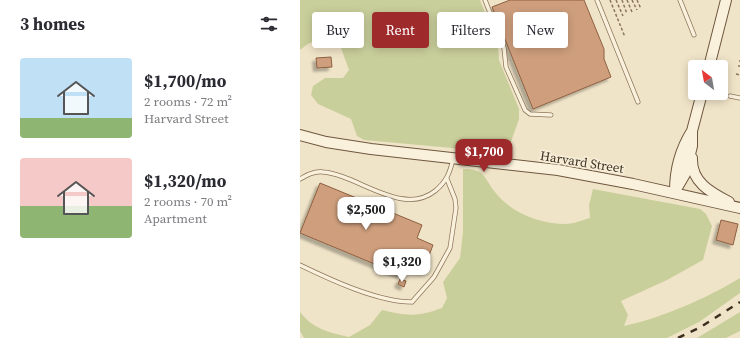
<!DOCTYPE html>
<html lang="en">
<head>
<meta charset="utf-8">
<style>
	body { margin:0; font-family:"Source Serif 4",serif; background:#f2f2f3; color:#2b2b33; height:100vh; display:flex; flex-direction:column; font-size:15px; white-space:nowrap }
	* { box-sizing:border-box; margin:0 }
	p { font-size:13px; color:#7c7c81 }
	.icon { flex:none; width:22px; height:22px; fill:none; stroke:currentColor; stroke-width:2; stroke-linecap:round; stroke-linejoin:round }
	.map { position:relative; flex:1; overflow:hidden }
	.panel { display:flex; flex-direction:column; background:#fff; width:300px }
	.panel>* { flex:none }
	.hud { position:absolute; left:12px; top:12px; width:368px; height:36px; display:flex; gap:8px }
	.needle { width:26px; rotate:329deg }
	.tools { position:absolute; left:388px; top:60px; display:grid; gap:8px }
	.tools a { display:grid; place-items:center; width:40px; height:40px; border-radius:4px; background:#fff; box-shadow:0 2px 10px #0003; font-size:20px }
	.price { position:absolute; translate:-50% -34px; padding:0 9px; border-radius:8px; background:#fff; color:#222; font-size:13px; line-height:26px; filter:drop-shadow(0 1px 2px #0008) }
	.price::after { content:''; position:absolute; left:50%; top:24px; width:12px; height:9px; margin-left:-6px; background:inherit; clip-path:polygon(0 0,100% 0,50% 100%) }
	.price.current { background:#9e2a2b; color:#fff }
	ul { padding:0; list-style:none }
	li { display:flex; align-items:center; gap:12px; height:100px; padding:0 20px }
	li span { display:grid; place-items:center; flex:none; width:112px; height:80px; border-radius:4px; color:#555 }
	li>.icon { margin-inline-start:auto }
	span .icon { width:48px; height:48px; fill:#fffc; stroke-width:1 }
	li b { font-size:17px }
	h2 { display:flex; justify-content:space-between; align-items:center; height:48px; padding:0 20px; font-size:17px }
	.pill { padding:0 14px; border-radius:4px; background:#fff; box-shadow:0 2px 10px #0003; font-size:14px; line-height:36px }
	.pill.current { background:#9e2a2b; color:#fff }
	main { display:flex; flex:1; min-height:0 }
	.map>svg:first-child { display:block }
	.green { fill:#c9cf9b }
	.building { fill:#cf9f7d; stroke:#8d5f41; filter:url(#shadow) }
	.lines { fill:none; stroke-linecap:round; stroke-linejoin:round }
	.lane-casing { stroke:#8d765c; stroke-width:5 }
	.secondary-casing { stroke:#6f573f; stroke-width:12 }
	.path { stroke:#8d765c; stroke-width:1.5; stroke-dasharray:3 2; stroke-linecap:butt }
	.lane { stroke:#faf1dc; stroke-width:3.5 }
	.secondary { stroke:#faf1dc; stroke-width:10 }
	.rail { stroke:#3d2e20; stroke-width:2.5; stroke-dasharray:7 7; stroke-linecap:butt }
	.labels { text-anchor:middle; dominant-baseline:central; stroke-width:3.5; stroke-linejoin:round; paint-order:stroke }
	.street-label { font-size:13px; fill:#3d2e20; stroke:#f7eed8 }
</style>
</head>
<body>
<main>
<section class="panel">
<h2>3 homes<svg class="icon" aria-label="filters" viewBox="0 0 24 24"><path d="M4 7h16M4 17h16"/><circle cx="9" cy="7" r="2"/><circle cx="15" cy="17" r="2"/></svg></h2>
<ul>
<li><span style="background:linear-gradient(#bfe0f5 75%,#8fb573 0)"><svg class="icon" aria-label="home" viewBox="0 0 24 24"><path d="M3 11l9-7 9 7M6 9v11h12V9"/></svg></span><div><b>$1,700/mo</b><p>2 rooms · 72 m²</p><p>Harvard Street</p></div></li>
<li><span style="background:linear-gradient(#f6c9c9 60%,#8fb573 0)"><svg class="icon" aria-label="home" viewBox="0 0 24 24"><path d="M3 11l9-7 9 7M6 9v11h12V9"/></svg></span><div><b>$1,320/mo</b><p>2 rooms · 70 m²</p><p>Apartment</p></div></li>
</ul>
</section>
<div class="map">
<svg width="440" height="338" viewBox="0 0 440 338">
	<defs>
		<filter id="shadow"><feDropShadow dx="-3.5" dy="3.5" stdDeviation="1" flood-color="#0004"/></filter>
	</defs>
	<rect width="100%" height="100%" fill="#f0e4c8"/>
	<path class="green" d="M0,0H180L198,46L199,60L219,109V119L207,153L64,140L57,136L51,119L18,104L11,95L13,86L25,78H43L49,70L40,45L25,36L8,44L0,50Z
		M163,169C186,169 183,177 195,192C211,213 240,224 266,224C273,224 283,220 290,218L289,205L293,189L400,209L406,214L412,226L403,260L367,280L321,301L328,315L324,326C362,318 407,298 440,278V293L399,322L367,338H4L0,331V312C13,329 28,332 49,337L70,325L82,310C107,316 118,317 142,308L147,298L143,282L160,258L163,232Z
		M440,312V331L426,338H397Z"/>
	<path class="building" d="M210,0H284L304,49V59L311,77L233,109L192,7Z
		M31,57L32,67L17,68L16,58Z
		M20,183L122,225L117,238L133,245L123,271L106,264L101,275L0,233Z
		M421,220L438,224L433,245L416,240Z
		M100,279L106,281L104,287L98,284Z"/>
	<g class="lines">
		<g class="lane-casing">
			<path id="lane" d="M185,0L204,48L206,67L225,110L230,114L251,115
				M297,0L338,102
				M380,0L394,35
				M430,96L440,98
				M0,179C7,175 14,171 23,172C58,175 102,217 135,191C146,182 150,173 153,159
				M0,265C31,280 78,302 112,302L134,277L150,248L156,208L155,199L147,179"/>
		</g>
		<g class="secondary-casing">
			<path id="secondary" d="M409,67L426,0
				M0,135L26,142L71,149L258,170L333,184L440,208
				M392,158C391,182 410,192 429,202
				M375,191C375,168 380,150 392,131
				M374,193L385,174L392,146V131L402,93"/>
		</g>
		<path class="path" d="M310,0L325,37
			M316,0L323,16
			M322,0L327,14
			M327,0L332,12
			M332,0L337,10
			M337,0L341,9
			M439,61H440
			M438,66H440
			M436,74L440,75"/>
		<use href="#lane" class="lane"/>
		<use href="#secondary" class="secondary"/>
		<path class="rail" d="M378,338L399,328L440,302"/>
	</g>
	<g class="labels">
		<g class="street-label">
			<text transform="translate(282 162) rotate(9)">Harvard Street</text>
		</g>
	</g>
</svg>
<div class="tools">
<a><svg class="needle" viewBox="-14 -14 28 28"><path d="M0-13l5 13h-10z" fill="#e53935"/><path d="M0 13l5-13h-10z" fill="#7c7c81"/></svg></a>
</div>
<b class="price current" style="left:184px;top:173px">$1,700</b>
<b class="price" style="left:66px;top:231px">$2,500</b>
<b class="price" style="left:102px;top:283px">$1,320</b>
<div class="hud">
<a class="pill">Buy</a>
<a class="pill current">Rent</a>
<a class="pill">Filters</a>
<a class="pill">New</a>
</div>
</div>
</main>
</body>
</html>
